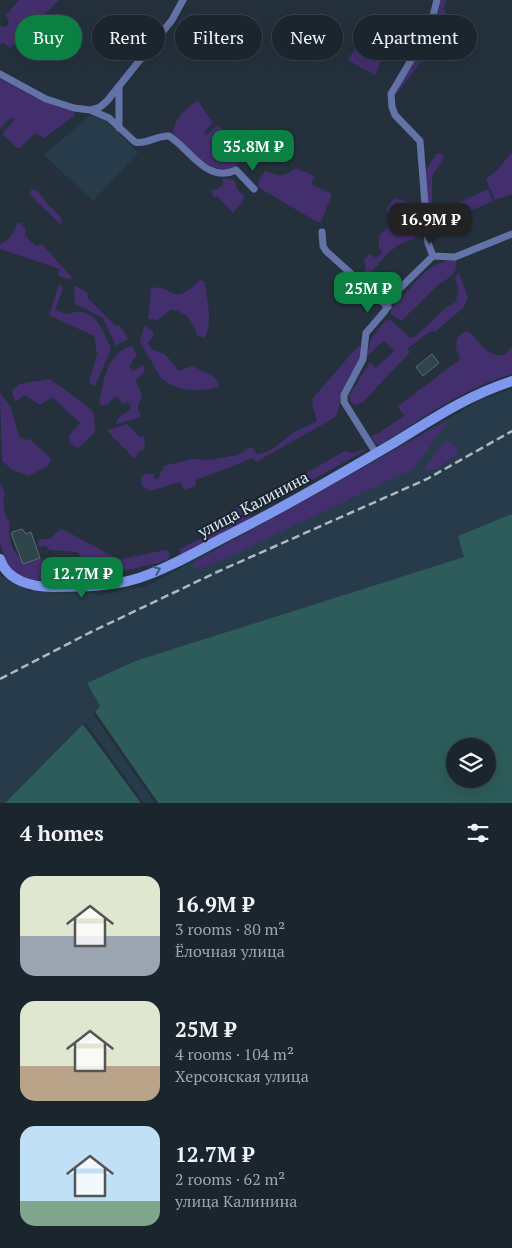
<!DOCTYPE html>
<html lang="en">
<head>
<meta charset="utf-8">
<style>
	body { margin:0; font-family:"PT Serif",serif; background:#242d36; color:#f1f3f6; height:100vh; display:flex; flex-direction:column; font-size:19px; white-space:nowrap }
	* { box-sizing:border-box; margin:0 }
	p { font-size:16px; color:#a0a5aa }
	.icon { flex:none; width:28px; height:28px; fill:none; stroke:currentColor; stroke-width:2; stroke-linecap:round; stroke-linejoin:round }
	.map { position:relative; height:803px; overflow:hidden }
	.drawer { display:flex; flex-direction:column; background:#1b252e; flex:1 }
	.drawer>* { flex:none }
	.top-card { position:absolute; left:15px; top:15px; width:482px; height:45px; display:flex; gap:10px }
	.tools { position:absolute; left:446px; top:738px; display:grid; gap:10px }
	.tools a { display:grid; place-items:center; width:50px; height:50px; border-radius:50%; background:#1b252e; box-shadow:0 5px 20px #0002,0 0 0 1px #39424a; font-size:25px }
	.price { position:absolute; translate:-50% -42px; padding:0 11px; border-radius:10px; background:#0b8043; color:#fff; font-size:16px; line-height:32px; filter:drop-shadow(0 1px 2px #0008) }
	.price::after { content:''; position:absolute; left:50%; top:30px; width:15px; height:11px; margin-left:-8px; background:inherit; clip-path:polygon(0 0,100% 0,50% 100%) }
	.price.on { background:#222; color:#fff }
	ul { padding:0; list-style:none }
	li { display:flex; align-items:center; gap:15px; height:125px; padding:0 20px }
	li span { display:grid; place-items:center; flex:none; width:140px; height:100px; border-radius:15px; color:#555 }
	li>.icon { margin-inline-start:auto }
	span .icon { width:60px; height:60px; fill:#fffc; stroke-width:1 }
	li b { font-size:21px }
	h2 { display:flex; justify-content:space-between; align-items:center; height:60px; padding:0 20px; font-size:21px }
	.tag { padding:0 18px; border-radius:22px; background:#1b252e; box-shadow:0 5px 20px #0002,0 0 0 1px #39424a; font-size:18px; line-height:45px }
	.tag.on { background:#0b8043; color:#fff }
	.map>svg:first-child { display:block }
	.built { fill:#283b4b }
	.green { fill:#432f6d }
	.water { fill:#2d5c5b; fill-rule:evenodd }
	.pier { fill:#24313d }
	.building { fill:#30444b; stroke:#576d74 }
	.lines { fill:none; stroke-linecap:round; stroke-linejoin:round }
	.minor { stroke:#6373a8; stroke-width:7 }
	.secondary { stroke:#7f98ed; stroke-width:10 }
	.rail { stroke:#aeb8c1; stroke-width:2.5; stroke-dasharray:8 4; stroke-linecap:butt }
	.oneway { stroke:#42547d }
	.labels { text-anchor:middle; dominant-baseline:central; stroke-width:4.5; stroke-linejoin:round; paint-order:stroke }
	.street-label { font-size:16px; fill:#e1eaf2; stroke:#1a2732 }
</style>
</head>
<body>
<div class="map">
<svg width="512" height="803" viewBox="0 0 512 803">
	<rect width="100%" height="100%" fill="#24313d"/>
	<path class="built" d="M90,115L108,122L138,153L93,201L44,155Z
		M512,389V514L459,536L464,557L135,661L87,683L100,706L95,713L158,803H141L83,724L5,803H0V575L29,591L89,593L98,595L147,586L328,488L482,399Z"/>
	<path class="green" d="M19,0H59L33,26L24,24L19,31L22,38L10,48L3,43L0,45V26L5,27L9,23L6,15Z
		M441,0H446L444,9L448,18L438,33L437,42L396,94V89L433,33Z
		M363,34C385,47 385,54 375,75L348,60Z
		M0,79L44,102L74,112V116L44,138L35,133L20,148H17L2,134L15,119L10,118L0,129Z
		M198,101L213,123L205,130V136L218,125L242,152C235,195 185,149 173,133C174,120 187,106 198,101Z
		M512,152V194L495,200L486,179L498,169Z
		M441,153L444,157L432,176V223L435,235L431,237L425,172L436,154Z
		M295,168L315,176L311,184L332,194L321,222H317L258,187V182L265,171C278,176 284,178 295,168Z
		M224,178L234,180L237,189L244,196L243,201L233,213L217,196L214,198L211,189L217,190L223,185L222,180Z
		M32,189L38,191C44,203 56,209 62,220L61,225L29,194Z
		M488,189L493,201L444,222L445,209Z
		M394,198L408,202L413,211H420L421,227L414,239C393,243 383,260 369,274H362L366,268L364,260L370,254L376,258L382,253L379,247V236L394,222L386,209Z
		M17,223H20L26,229L25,236L36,246L42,244L74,280L58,276L60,269L0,249V244C9,241 15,232 17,223Z
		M457,259L455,272L450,277L438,285L401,321L391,314L392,308C413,288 425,261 457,259Z
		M459,273L468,298L464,307L436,331L429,332L407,349L410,352L363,402L356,405L352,404L349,396L370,362L376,368L394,351L384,340L366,358L371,339L385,321L390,319L410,338L416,336L449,305L451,306L457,301L456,298L459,292L455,277Z
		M200,280L205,282C206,298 214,324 204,338L197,335C193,322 187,311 171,310L157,320L148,319L151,288C174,284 171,309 200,280Z
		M59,284L63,288L55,310L68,314C95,305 102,329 111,349L95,386L91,385L89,382L97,354L94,336L49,315Z
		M75,286L87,292L88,298L115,325L120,326L128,339L116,346L103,318L75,304L74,287Z
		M144,326L152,330L154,335L148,343L153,350L165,354L179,371L192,366C202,371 218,375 219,387C199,392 177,392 161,378L140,342Z
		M464,332H469C477,339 489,358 502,355C507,354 509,350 512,347V374C463,389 423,418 380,445L375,444L371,436L379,433L404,416L398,406L459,360L460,357L456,349L457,338Z
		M359,345L362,349C358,366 346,379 341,396C339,404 340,412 334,418L256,462L253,458L196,480L195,486L184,490L180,482L150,491L142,486L141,477L145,474H155L153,478L158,479L164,466L191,459L210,460L238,455L251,447L253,448L256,454C271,454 283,439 295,432C302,428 309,425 317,421L312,404L313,398Z
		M132,346L137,355L129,366L133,371L143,365L145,372L135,381L142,394C140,405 135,405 141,417L116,424L117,419L130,409L131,405L128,402L123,404L117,396L111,400L108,405H101L99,403C103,383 107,351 132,346Z
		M50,379L90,408L94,414L95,432L78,448L70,444L69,435L80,423L52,397L40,405L25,395L15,402L12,391L19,384Z
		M0,393L10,406L19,436L25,440L30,439L51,459L49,465L29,476L13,470L2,461Z
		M445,422L447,423L413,469L216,563L198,569L193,567L194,562Z
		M127,424L140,437L144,436L145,449L139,451L136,457H133L107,431L108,430Z
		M444,442C452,440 455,446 458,452L457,455L437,468L426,471L425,468Z
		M364,449H366L364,451L250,515L248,522L181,555L179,549L221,529L220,526L226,523L232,510L274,491L345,451L354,453Z
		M0,483L5,494C2,503 3,515 10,522C8,531 10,547 16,554C20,558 21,559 23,564L40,558L47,562L45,579L30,581L9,569L0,543Z
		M62,529L116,558L122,559L165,550L169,551L170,555L168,559L158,563L99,576L97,575L93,565L81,557L78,552L50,550L45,546L37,547L39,539C57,541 50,534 62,529Z"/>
	<path class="water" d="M512,514V803H158L95,712L100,706L87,683L135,661L464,557L458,536ZM488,746V779H455V746Z
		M83,724L141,803H5Z"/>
	<path class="pier" d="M95,712L158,803H155L93,714Z
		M85,722L143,802L144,803H141L83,724Z"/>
	<path class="building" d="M432,354L439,363L423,376L416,367Z
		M22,529L26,534L31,532L40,558L23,564L12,536V532Z"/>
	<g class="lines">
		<path class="minor" d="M0,74L46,99L74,108L90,110L109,118L135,142C146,145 157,135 169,136C190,149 207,184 236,170L254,189
			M119,87V128
			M90,110L100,107L107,101L172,20L183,0
			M322,232L323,246L326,251L388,307
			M433,256L428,243L420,141L395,115L392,107L391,94L430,28L437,0
			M376,453L344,402V395L363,359L366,333L385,311L391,297L433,256L455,257L512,234"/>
		<path class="secondary" d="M0,559C7,581 32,587 53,587C82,587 110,587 139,578C167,569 194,553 221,539C279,510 336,477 392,444C433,419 466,396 512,381"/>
		<path class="rail" d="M0,679L89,633L217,572L427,479L512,431"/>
	</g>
	<defs><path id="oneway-chevron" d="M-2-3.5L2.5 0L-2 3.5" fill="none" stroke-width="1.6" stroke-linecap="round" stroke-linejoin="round" transform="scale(1.25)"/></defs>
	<use class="oneway" href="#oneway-chevron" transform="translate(157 570) rotate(-22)"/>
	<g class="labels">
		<g class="street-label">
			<text transform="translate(253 504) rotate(-28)">улица Калинина</text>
		</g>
	</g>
</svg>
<div class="tools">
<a><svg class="icon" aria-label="layers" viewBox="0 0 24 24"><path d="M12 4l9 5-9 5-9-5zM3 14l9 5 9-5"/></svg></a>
</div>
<b class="price" style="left:253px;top:172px">35.8M ₽</b>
<b class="price on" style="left:430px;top:245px">16.9M ₽</b>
<b class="price" style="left:368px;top:314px">25M ₽</b>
<b class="price" style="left:82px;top:599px">12.7M ₽</b>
<div class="top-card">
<a class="tag on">Buy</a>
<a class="tag">Rent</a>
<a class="tag">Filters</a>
<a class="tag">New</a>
<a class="tag">Apartment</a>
</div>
</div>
<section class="drawer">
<h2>4 homes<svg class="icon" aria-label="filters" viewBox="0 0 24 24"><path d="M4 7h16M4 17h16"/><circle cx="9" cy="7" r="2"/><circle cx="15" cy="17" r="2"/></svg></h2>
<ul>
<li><span style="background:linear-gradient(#dfe7d0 60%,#9aa5b1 0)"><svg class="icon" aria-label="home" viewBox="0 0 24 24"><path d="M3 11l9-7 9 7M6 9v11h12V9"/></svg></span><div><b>16.9M ₽</b><p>3 rooms · 80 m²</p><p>Ёлочная улица</p></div></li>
<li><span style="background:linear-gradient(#dfe7d0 65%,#b9a48a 0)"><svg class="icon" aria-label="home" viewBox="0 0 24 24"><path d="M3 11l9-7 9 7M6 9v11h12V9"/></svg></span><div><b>25M ₽</b><p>4 rooms · 104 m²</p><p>Херсонская улица</p></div></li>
<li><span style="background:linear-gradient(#bfe0f5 75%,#7fa58c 0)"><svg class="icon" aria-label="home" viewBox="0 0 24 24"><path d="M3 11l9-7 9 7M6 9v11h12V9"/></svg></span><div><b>12.7M ₽</b><p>2 rooms · 62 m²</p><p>улица Калинина</p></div></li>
</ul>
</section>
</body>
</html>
